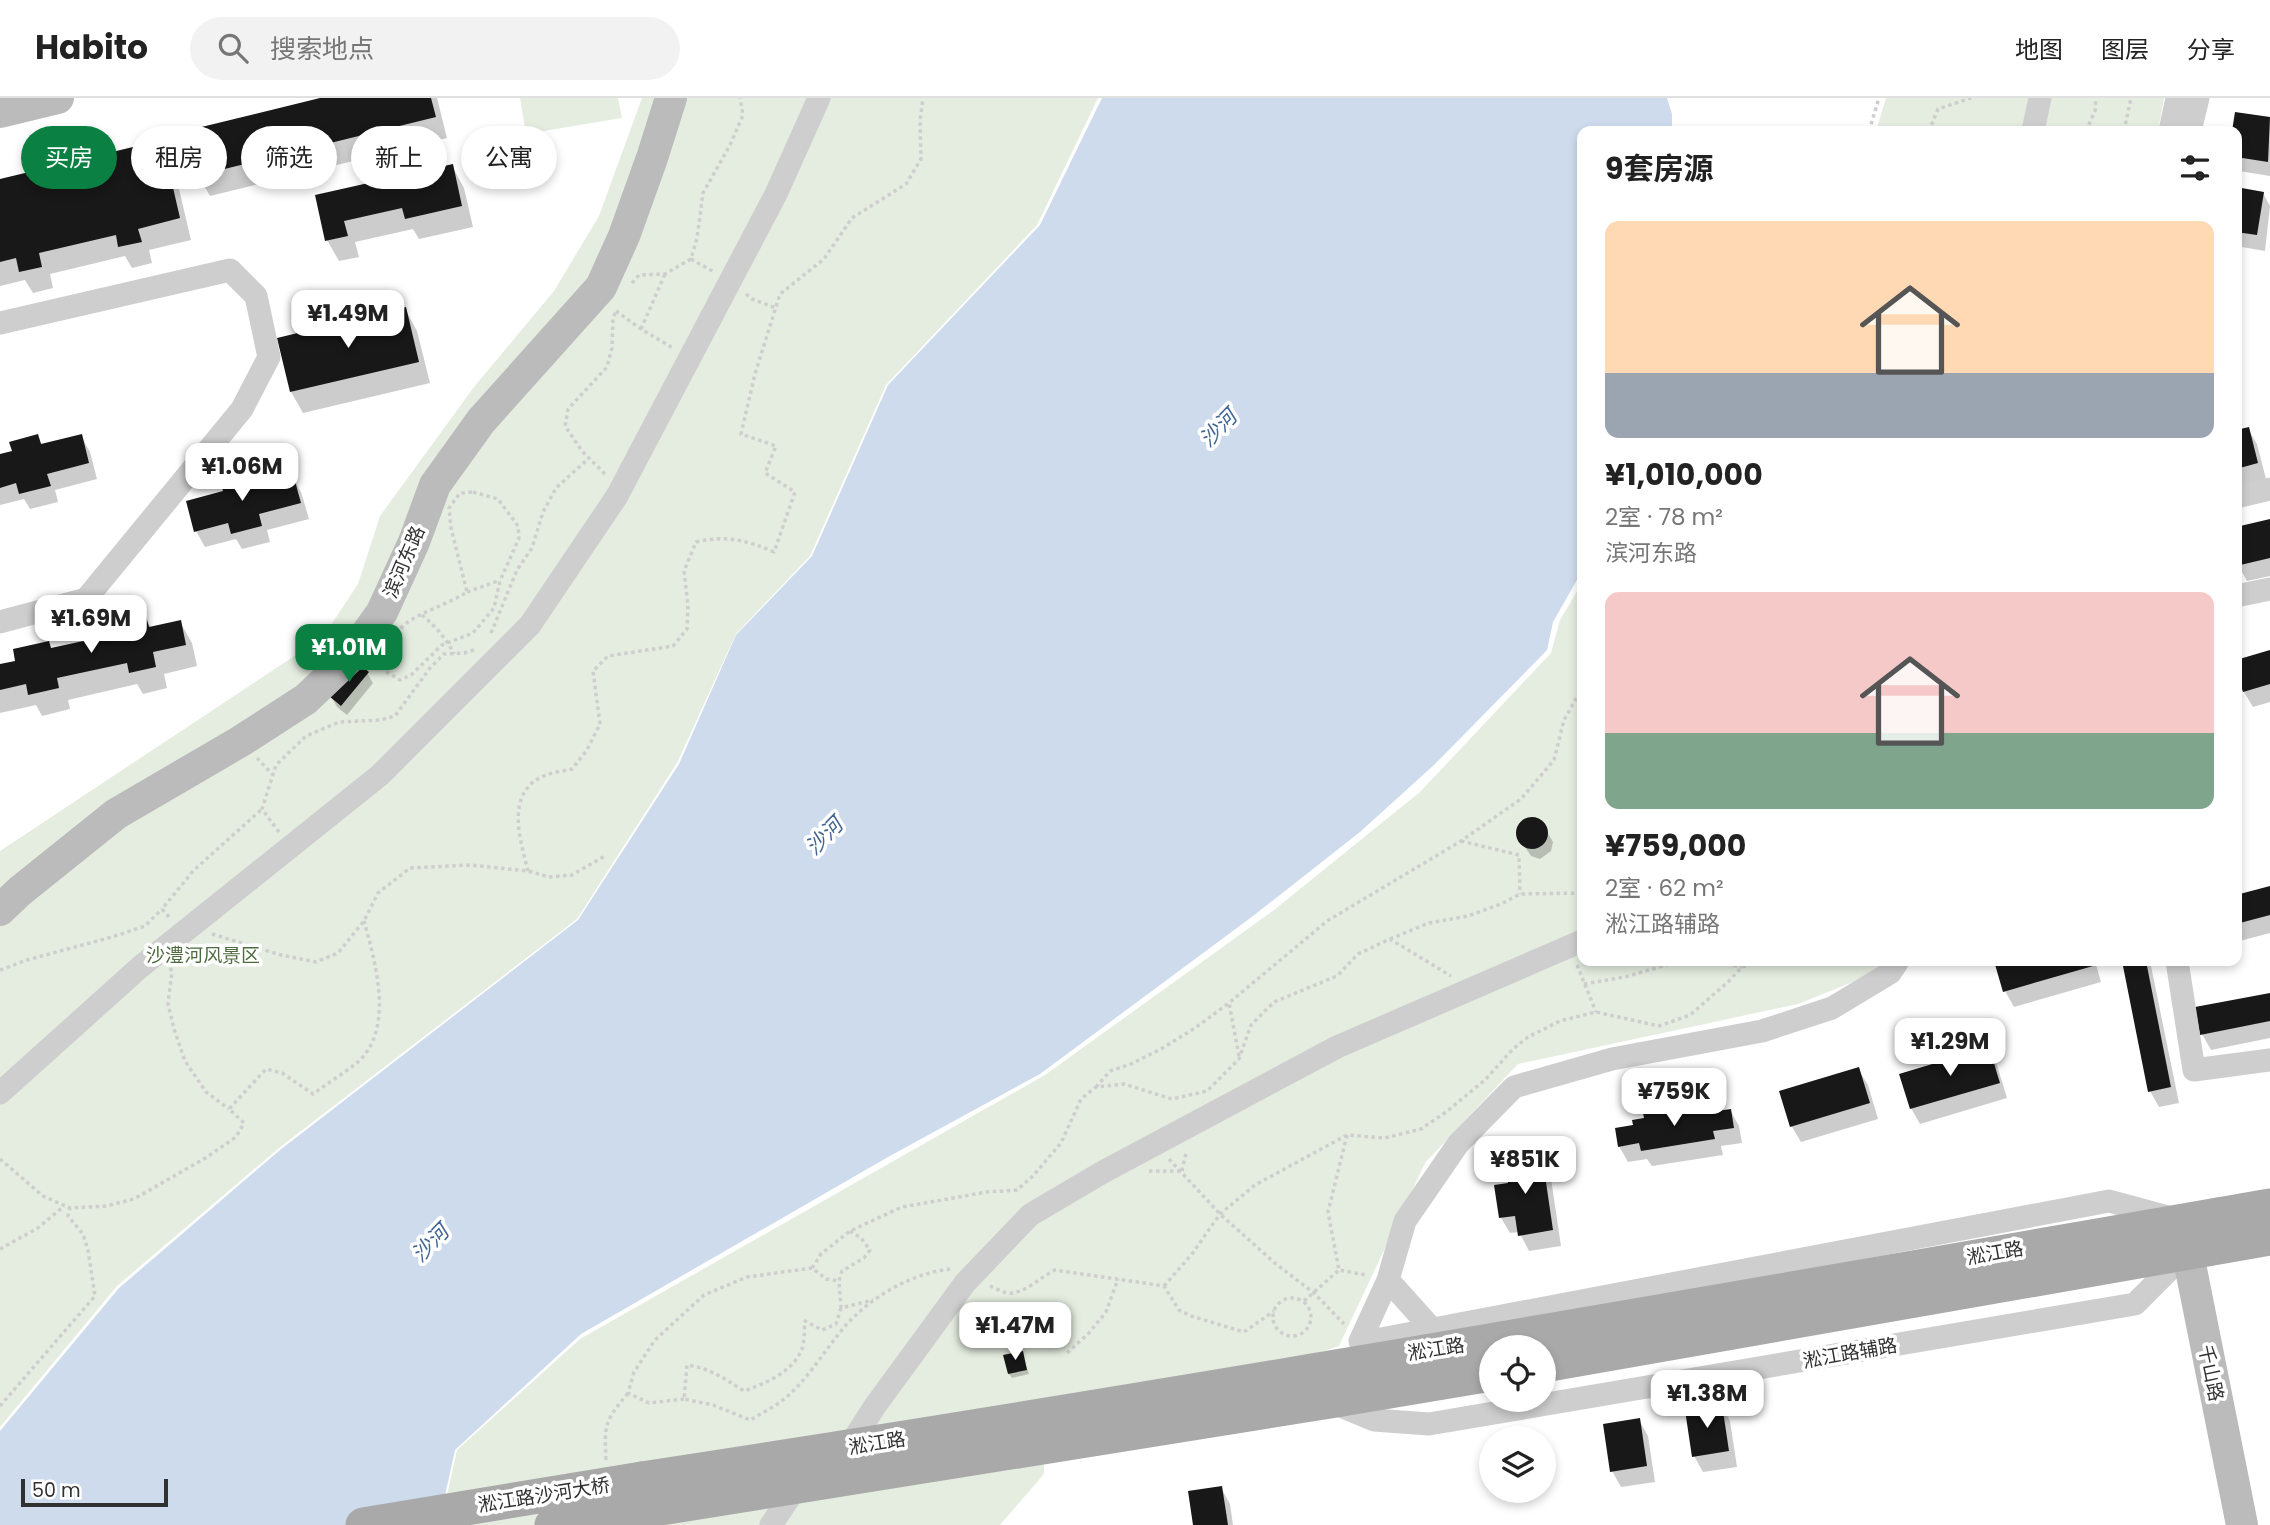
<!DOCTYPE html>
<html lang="zh">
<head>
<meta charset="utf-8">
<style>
	body { margin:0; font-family:Poppins,"Noto Sans SC",sans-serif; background:#f2f2f2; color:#222; height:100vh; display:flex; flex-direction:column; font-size:26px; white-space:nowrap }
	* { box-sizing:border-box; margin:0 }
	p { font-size:23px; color:#767676 }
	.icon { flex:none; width:38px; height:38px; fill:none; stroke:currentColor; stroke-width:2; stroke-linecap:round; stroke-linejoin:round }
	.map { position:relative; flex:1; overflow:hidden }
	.details { position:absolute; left:1577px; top:28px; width:665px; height:840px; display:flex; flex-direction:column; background:#fff; border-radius:14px; box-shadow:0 4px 10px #0003 }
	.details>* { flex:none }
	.guide { position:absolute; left:21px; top:28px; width:665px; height:63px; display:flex; gap:14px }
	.buttons { position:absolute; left:1479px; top:1237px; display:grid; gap:14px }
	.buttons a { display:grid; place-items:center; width:77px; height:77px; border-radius:50%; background:#fff; box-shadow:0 4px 10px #0003; font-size:35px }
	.scale { position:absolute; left:21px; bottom:18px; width:147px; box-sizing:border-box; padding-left:7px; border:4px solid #313131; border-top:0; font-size:19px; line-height:24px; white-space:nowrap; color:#313131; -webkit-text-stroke:5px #fff; paint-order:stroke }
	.price { position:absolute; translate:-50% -60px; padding:0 16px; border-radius:14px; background:#fff; color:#222; font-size:23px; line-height:46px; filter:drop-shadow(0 2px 4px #0008) }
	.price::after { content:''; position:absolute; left:50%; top:42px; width:21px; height:16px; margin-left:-10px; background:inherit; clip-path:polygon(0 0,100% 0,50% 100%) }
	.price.active { background:#0b8043; color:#fff }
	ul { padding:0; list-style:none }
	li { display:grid; align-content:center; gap:14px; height:371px; padding:0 28px }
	li span { display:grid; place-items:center; height:217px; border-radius:14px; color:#555 }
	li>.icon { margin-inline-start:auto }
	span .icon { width:126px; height:126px; fill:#fffc; stroke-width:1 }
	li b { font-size:30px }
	h2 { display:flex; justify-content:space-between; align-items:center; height:84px; padding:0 28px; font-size:30px }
	.tag { padding:0 24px; border-radius:32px; background:#fff; box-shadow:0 4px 10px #0003; font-size:24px; line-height:63px }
	.tag.active { background:#0b8043; color:#fff }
	header { display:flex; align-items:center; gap:42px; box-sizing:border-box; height:98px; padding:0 35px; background:#fff; border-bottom:2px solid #e0e0e0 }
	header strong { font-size:33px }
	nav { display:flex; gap:38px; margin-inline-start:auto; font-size:24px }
	.search { width:490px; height:63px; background:#f2f2f2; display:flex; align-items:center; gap:18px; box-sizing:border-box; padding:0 24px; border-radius:38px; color:#767676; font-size:26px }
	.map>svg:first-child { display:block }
	.green { fill:#e5ede0 }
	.water { fill:#cddbec }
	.shadow { fill:#0003 }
	.building { fill:#181818 }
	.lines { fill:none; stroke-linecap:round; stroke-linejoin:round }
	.path { stroke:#cecece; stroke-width:3.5; stroke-dasharray:3.5 3.5; stroke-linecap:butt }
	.street { stroke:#cecece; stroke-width:23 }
	.secondary { stroke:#bbb; stroke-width:32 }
	.primary { stroke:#a9a9a9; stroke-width:35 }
	.primary-bridge { stroke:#a9a9a9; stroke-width:35 }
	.labels { text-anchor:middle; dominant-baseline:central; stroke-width:7; stroke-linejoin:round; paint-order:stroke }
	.street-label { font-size:19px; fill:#313131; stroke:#fff }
	.park-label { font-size:19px; fill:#4d6b3f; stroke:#fff }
	.water-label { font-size:21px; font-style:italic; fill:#416591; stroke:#fff }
</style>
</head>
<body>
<header>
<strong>Habito</strong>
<div class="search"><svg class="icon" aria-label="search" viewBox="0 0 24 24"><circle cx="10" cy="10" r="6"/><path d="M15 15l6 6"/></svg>搜索地点</div>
<nav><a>地图</a><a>图层</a><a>分享</a></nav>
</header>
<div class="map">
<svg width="2270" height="1427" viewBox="0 0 2270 1427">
	<rect width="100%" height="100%" fill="#fff"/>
	<path class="green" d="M520,0H618L622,20L526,36Z
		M642,0H1098L1037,127L886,287L810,458L736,536L677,665L577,821L279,1050L117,1188L0,1329V753L323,539L358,486L380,418L474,289L554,193L599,118Z
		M1886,0H2164L2158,33H1876Z
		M1582,485V863H1887L1875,875L1798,906L1518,966L1425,1065L1339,1248L1305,1259L1044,1303V1376L1000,1427H434L446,1402L457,1352L580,1241L1045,977L1274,812L1420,694L1551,555L1560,522Z"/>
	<path class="water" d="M1102,0H1667L1672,16V33H1582V473L1553,524L1547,552L1435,666L1360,734L1253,818L1040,976L888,1059L581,1236L455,1352L444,1402L430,1427H0V1333L119,1190L280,1052L578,822L679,666L736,537L812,458L888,287L1040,127Z"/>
	<path class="shadow" d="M327,0H437L447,40L210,98L198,77Z
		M2236,16L2270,21V78L2239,73L2236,69V33H2234Z
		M161,44L173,65L191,142L149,152L152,165L132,170L125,158L50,176L53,190L33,195L25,182L0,188V83Z
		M452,68L464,90L473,129L419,141L413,131L355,144L359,159L339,163L327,142L317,99Z
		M2236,91L2263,95L2270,108L2265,153L2236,148Z
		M2236,203L2242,225L2236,226Z
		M405,211L417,233L430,285L303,315L291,294Z
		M2248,331L2257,346L2266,381L2236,388V334Z
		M37,338L43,348L81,338L90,354L97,381L55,392L58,404L30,411L24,401L0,407V358L14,355Z
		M249,378L255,388L292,378L301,394L309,421L267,432L270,444L242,451L236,441L205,449L196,433L225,395Z
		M2270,423V478L2247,483L2236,463Z
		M145,520L151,530L180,524L192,545L197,568L164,576L167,590L143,596L137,586L68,602L70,611L42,618L36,607L0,615V568L18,564L48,545L52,552L118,538Z
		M2270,554V604L2253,609L2244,594Z
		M367,575L373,585L347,617L337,609L331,598Z
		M1529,721L1542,725L1553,744L1551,753L1540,761L1531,758L1519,740V730Z
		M2270,790V835L2236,844V799Z
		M1995,863H2095L2101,884L2014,909L2005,893Z
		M2124,863H2150L2179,1005L2159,1009L2150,993Z
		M2270,897V940L2211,952L2202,936Z
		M1988,952L1997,967L2007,1000L1920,1026L1911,1010Z
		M1858,971L1868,987L1878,1021L1801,1044L1792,1029L1781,995Z
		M1730,1012L1739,1028L1742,1045L1721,1048L1723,1057L1652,1068L1647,1061L1628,1064L1619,1048L1635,1028L1696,1013L1711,1015Z
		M1541,1059L1550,1074L1561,1148L1529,1153L1519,1134L1510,1135L1501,1120L1510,1087Z
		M1022,1255L1029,1276L1012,1280L1009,1276Z
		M1721,1308L1730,1323L1737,1369L1703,1374L1694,1358Z
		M1639,1322L1648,1338L1655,1384L1621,1389L1612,1373Z
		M1221,1390L1230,1406L1233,1427H1195Z"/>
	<path class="building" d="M320,0H431L436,19L196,78L185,33Z
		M2235,14L2270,19L2268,64L2236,59V33H2232Z
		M162,42L180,120L138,131L142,144L118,149L116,137L39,155L42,169L19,174L16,160L0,164V81Z
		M453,66L462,108L405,121L402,110L344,123L348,138L325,143L315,97Z
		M2236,89L2264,94L2257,137L2236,134Z
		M406,209L419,264L290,294L277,240Z
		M2249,329L2258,365L2236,371V332Z
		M38,336L41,346L82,336L89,365L47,376L51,388L19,396L16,385L0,390V356L12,353L9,344Z
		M250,376L253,387L293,376L301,405L259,416L262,428L231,436L228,425L194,434L186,403L223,393L221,384Z
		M2270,421V460L2236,468V429Z
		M146,518L149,529L181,522L186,547L153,554L156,569L129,575L127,565L57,580L59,590L28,597L26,586L0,592V566L15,563L13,551L49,543L51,550L116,536L113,525Z
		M2270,552V586L2243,594L2236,572V562Z
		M357,564L369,574L341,608L329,598Z
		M1516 735a16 16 0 1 1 32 0a16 16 0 1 1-32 0Z
		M2270,788V817L2236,826V797Z
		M1994,863H2092L2093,868L2003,894Z
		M2122,863H2146L2171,989L2148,994Z
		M2270,895V923L2200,937L2195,909Z
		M1989,949L2000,985L1910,1011L1899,976Z
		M1859,969L1870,1005L1790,1029L1779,993Z
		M1694,1007L1695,1011L1709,1009L1710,1014L1731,1011L1734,1030L1713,1033L1715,1041L1641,1053L1639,1045L1618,1049L1615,1030L1633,1027L1632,1022L1644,1020L1643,1015Z
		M1542,1057L1553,1132L1518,1138L1515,1118L1499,1120L1494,1087L1508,1085L1505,1063Z
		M1023,1253L1027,1272L1008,1276L1003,1257Z
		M1722,1306L1729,1353L1692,1359L1685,1312Z
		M1640,1320L1647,1368L1610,1374L1603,1326Z
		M1222,1388L1228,1427H1193L1188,1393Z"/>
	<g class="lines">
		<path class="path" d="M1869,33L1879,0
			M1934,33L1931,28L1938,11L1971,0
			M2086,33L2095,13L2096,0
			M2124,33L2131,0
			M691,161L714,174
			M632,185L639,177L665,176L691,161L697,140L703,95L730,47L743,17L740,0
			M746,196L752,201L776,210
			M616,213L641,231L673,250
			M641,231L665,176
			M605,376L582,353L565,328L568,311L607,269L612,250L613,220L616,213
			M473,394L498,401L518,428L519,440L500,483L494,510L473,535L442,547L411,577L400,582L385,573L379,561C387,546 397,531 411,522C429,511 450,505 467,494L451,430L449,410L460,395Z
			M467,494L498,483
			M422,517C435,528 446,540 454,556
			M491,535L517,472L532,450L543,414L556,390L589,360
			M257,660L272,676
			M279,734L262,711L276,667L306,638L339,624L380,622L395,618L430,570L444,556L464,555L474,552
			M1461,743L1519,757L1520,796
			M528,773C520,741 504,693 546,677C554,674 564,673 572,671L587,652L600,626L593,573L608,558L673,548L687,531L688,507L684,473L696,444C727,437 746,442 774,454L795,394L765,375L776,348L741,336L755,276L780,196L824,161L852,120L906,86L921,61L920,23L923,0
			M169,819L162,811L194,772L262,711
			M212,836L281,857L316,864L338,855L364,823L378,795L410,770L470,767L528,773L549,779L572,777L605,758
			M1390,841L1429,825L1468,818L1501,806L1520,796L1582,795
			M1713,863L1742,869
			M1577,867L1596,914
			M170,870L172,873L168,906L174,931L185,963L206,994L229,1011
			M0,872L27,862L112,839L145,828L162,811
			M1584,886L1625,879L1680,863H1688
			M1239,958L1229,905L1327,823L1461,743L1521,701L1554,662L1564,622L1582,590
			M1096,989L1110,973L1131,966L1161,951L1195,930L1229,905
			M1347,1037L1328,1114L1339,1172L1366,1177
			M0,1061L43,1098L70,1110L106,1108L134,1101L207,1059L236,1039L244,1025L229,1011L266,971L282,975L313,996C328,985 344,975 358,964C395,930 375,863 364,823
			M1169,1061L1220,1116L1276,1166L1314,1195L1344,1226
			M1149,1073H1182
			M1182,1073L1186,1055
			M850,1133L861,1140L870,1152L864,1160L842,1173L839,1183L841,1210L873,1202
			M0,1151L38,1130L64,1108
			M812,1170L821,1156L850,1133L902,1109L987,1094L1017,1092L1033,1078L1061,1045L1081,1001L1096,989L1124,986L1172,1001L1207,993L1239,961L1251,927L1274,904L1337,878L1358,856L1390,841L1451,878
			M990,1188C995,1190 1002,1194 1007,1195C1024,1197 1040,1179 1055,1172L1164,1188L1179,1212L1191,1218L1244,1234L1274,1213
			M1164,1188L1192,1156L1220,1116L1255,1087L1347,1037L1385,1040L1421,1031L1446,1014L1485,982L1513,951L1528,939L1560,923L1596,914L1659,928L1690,917L1728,884L1742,869L1761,863
			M1273 1219a19 19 0 1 1 38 0a19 19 0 1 1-38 0Z
			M1304,1203L1339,1172
			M841,1210L836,1226L822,1232L805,1223C804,1231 805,1243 802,1251C793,1274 766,1285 744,1293C725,1281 710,1270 687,1267L684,1301L713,1307L750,1322C764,1314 780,1306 791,1295C812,1275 827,1249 846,1227C871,1199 912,1175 950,1171
			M1067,1255L1089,1235L1106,1214L1118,1181
			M684,1301L649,1305L628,1295L634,1274L655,1242L704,1197L747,1179L812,1170L826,1181L839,1183
			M0,1308L95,1198L88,1152L83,1136L68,1118L70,1110
			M606,1362C604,1326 605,1323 628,1295"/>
		<path class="street" d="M2033,33L2040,0
			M2170,33L2177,0
			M2190,33L2198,0
			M0,225L230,172L256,198L269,259L242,311L86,501L0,524
			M2236,399L2270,391
			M2236,498L2270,491
			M2177,863L2194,972L2270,962
			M0,995L139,870L380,677L530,527L617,398L776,96L819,0
			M1388,1182L1432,1231L1434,1243
			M1360,1243L1381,1241L2109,1103L2172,1120
			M1363,1255L1360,1243L1388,1182L1405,1123L1458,1046L1514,989L1612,961L1762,933L1832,910L1890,875L1898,863
			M1333,1305L1374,1322L1429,1326L2135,1206L2187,1154
			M848,1350L875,1308L965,1185L1030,1117L1103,1074L1337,949L1582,843
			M771,1427L797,1388"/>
		<path class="secondary" d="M0,14L58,0
			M0,812L20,793L116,716L241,643L306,601L349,560L382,514L414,444L435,387L481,323L601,189L624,138L652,60L671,0
			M2183,1131L2242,1427"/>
		<path class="primary" d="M1544,1267L2270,1140
			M642,1381C1186,1298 1728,1202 2270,1108
			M642,1413L1330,1303L1491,1276"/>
		<path class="primary-bridge" d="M363,1427L642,1381
			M552,1427L642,1413"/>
	</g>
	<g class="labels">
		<g class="street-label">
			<text transform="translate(404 464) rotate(-67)">滨河东路</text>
			<text transform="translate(1995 1155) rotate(-10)">淞江路</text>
			<text transform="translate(1436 1251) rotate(-9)">淞江路</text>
			<text transform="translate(1850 1255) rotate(-10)">淞江路辅路</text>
			<text transform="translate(2211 1275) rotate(78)">千山路</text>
			<text transform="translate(877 1345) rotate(-9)">淞江路</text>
			<text transform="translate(544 1397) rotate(-9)">淞江路沙河大桥</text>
		</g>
		<g class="park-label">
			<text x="203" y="857">沙澧河风景区</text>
		</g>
		<g class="water-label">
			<text transform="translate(1218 330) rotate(-46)">沙河</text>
			<text transform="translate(824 738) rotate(-46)">沙河</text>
			<text transform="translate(430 1145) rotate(-46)">沙河</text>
		</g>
	</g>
</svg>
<div class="buttons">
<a><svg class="icon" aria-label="locate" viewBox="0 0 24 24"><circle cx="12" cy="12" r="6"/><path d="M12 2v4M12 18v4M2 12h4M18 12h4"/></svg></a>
<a><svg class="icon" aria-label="layers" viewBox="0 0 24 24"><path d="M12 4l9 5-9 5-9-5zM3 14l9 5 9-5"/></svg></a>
</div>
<div class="scale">50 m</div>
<b class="price" style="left:348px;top:252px">¥1.49M</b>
<b class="price" style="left:242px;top:405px">¥1.06M</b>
<b class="price" style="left:91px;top:557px">¥1.69M</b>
<b class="price active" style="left:349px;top:586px">¥1.01M</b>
<b class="price" style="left:1950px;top:980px">¥1.29M</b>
<b class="price" style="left:1674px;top:1030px">¥759K</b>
<b class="price" style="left:1525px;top:1098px">¥851K</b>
<b class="price" style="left:1015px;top:1264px">¥1.47M</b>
<b class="price" style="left:1707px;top:1332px">¥1.38M</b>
<div class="guide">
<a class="tag active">买房</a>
<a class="tag">租房</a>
<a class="tag">筛选</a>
<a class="tag">新上</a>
<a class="tag">公寓</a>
</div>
<section class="details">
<h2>9套房源<svg class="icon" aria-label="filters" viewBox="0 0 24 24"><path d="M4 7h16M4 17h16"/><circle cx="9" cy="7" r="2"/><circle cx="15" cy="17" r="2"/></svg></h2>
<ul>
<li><span style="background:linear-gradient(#ffd9b3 70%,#9aa5b1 0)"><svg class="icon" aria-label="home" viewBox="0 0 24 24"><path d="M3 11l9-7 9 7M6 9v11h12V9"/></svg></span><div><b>¥1,010,000</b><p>2室 · 78 m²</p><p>滨河东路</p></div></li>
<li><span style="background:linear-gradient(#f6c9c9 65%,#7fa58c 0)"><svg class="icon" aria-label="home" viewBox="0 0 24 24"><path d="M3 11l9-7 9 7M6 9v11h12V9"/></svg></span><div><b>¥759,000</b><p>2室 · 62 m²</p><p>淞江路辅路</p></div></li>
</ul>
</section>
</div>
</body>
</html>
